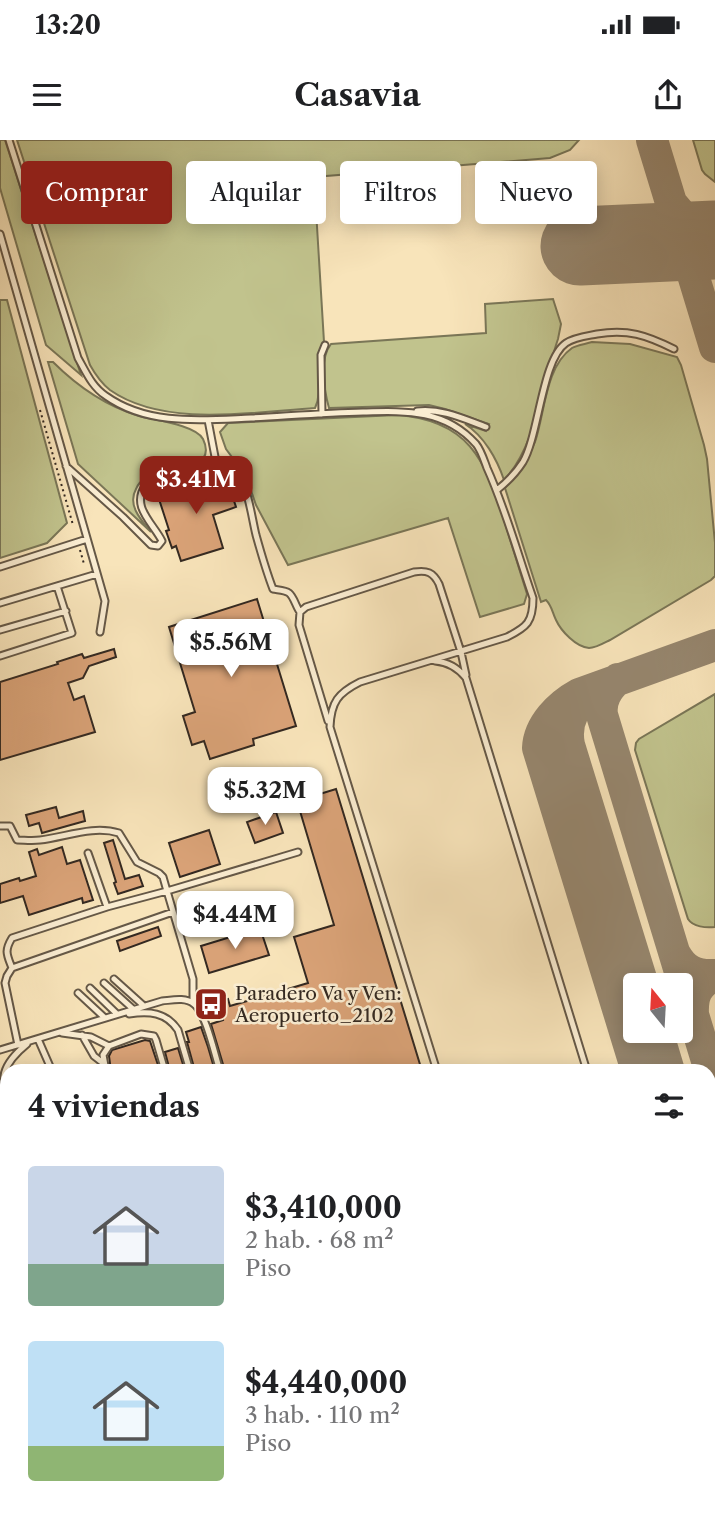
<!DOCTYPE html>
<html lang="es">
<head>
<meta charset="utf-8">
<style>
	body { margin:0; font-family:"Libre Caslon Text",serif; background:#f2f2f2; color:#202124; height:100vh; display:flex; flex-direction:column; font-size:26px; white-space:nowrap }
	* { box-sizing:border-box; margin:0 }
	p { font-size:23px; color:#757577 }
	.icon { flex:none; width:38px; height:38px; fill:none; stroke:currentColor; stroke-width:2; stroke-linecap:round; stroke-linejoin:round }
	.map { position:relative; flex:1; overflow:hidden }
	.panel { position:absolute; left:0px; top:924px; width:716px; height:450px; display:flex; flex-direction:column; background:#fff; border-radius:21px 21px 0 0; box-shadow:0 4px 18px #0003 }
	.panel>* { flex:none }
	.banner { position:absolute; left:21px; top:21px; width:674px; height:63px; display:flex; gap:14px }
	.needle { width:46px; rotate:342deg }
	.controls { position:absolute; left:623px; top:833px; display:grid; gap:14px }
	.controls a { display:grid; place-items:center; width:70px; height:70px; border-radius:7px; background:#fff; box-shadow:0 4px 18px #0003; font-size:35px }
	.price { position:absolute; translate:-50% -60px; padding:0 16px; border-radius:14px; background:#fff; color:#222; font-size:23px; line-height:46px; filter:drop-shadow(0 2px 4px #0008) }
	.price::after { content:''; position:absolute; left:50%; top:42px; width:21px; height:16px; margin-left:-10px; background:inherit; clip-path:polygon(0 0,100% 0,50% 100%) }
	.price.on { background:#8f2418; color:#fff }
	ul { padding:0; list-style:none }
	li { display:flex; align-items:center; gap:21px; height:175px; padding:0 28px }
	li span { display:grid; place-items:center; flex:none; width:196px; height:140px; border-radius:7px; color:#555 }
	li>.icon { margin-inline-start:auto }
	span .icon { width:84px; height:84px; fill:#fffc; stroke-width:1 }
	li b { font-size:30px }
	h2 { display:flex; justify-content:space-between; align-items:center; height:84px; padding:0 28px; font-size:30px }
	.pill { padding:0 24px; border-radius:7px; background:#fff; box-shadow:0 4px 18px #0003; font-size:24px; line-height:63px }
	.pill.on { background:#8f2418; color:#fff }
	.status { display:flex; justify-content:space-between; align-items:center; height:49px; padding:0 35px; background:#fff; direction:ltr }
	.status svg { height:19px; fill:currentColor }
	header { display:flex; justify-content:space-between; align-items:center; height:91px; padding:0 28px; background:#fff; font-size:32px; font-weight:800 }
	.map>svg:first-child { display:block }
	.green { fill:#c1c38d; stroke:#7a7657; stroke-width:2 }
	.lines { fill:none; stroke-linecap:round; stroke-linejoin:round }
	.taxiway { stroke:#96866e; stroke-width:32 }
	.runway { stroke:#96866e; stroke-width:79 }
	.building { fill:#d9a277; stroke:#342921; stroke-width:2 }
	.lane-casing { stroke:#655847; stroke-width:9 }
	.street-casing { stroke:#655847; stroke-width:13 }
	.secondary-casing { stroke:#342921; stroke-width:18 }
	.path { stroke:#342921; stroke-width:2; stroke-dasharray:2 3.5; stroke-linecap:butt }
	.lane { stroke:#faedd2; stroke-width:5 }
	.street { stroke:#faedd2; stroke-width:10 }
	.secondary { stroke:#faedd2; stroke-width:14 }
	.labels { text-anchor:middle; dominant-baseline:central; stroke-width:5; stroke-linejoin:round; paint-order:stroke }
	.poi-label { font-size:19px; fill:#342921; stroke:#faedd2; text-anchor:start }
</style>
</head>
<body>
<div class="status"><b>13:20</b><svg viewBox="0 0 49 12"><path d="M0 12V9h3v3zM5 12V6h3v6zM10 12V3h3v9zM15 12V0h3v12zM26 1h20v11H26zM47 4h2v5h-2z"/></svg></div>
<header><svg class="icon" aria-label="menu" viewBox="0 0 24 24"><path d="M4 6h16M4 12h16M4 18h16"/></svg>Casavia<svg class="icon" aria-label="share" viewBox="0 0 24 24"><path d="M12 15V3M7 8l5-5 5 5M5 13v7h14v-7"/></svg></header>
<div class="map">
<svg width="715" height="1373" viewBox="0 0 715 1373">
	<rect width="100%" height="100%" fill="#f8e4ba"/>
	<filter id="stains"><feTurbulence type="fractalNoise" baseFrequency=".00286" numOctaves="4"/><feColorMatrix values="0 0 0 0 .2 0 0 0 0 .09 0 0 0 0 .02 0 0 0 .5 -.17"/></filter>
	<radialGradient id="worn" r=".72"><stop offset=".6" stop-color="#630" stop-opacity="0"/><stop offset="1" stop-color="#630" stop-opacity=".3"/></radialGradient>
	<path class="green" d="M0,0H5L81,235L46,205L0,48Z
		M17,0H579L570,10L550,18L314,37L324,202C311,220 325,247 315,268C253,272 164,288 110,250C101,243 95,234 90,225Z
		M693,0H715V42L705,34L702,30Z
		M553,159L561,184L558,199C543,242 536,307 504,340C497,319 484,296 465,284L486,291L489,284L445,269L429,265L329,268C324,250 319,219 331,204L486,193L485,164Z
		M0,160H7L67,383L47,403L0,418Z
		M592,202L630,204L677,217L681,225L704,305L707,319L715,403V436L711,440L610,500C604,503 596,508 589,508C576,507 561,491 556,480C552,472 552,466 546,460L541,462L505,348C518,334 528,320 535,302C545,273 545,227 572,208C577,205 586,204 592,202Z
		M48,222H53C77,246 106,266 139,276C154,280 196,285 203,299C219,332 165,332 147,338C142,340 138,344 136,349C127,365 141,380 151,392L78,324Z
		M397,275C468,280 485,319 504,380C512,405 519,429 527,454L524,464L480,477L448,378L288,425L256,365L246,336L226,309L220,292L228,283Z
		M715,554V787C706,788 693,787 688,779L635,610L636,603L639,599Z
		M0,970L7,994V1202L0,1200Z"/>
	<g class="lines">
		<path class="taxiway" d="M652,0L715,207
			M672,64C683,79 697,89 715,95
			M618,539C607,549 600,560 602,575L715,947
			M587,554C572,568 565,585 569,605L643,845
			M675,814C684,830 695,836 714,835C697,845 692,855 693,874
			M657,891L669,931
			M637,931L538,608C539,585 559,565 579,554L715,505
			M709,1062L715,1082
			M709,1147L715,1152
			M709,1339L715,1337
			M610,1369L618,1367"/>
		<path class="runway" d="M580,106L715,100"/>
	</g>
	<path class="building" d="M225,334L236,367L213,375L223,408L181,421L176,406L172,408L166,391L169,390L158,356Z
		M257,459L296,586L253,599L254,605L210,619L204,601L192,605L183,576L195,572L169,487Z
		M114,509L116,517L89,526L83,538L68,543L74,560L84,556L95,592L0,620V542L58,524L57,522L82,514L84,518Z
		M336,649L422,931H225L211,884L223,880L218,862L228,859L230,866L308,843L294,797L334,785L297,661Z
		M56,667L59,678L83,671L85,681L42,693L39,683L29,686L26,675Z
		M276,672L283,693L255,703L247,682Z
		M209,690L220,724L180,737L169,703Z
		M113,700L125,739L139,735L143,746L118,754L114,743L116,742L104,703Z
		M62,707L67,724L80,720L93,760L83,763L82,758L29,775L23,756L0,763V744L19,738L20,741L36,736L29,712L37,709L39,715Z
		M158,787L161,796L120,811L117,801Z
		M260,788L269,815L209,833L201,806Z
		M201,887L208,907L215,931H195L187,902H189L186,892Z
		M145,900L150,901L160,931H111L109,916L112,910Z
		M178,908L185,931H170L165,912Z"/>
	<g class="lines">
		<g class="lane-casing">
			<path id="lane" d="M9,0L78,218C86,232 92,247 106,256C148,286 202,280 251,278C288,276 325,273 363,272C405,271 445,269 476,304C481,310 484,320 487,328C506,370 518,415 533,458C533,482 527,487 507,497L360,542C338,553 331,562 330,587L437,931
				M0,94L105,461L100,492
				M417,271C441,268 464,279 486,287
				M322,274L321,215L325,205
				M208,280L216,322
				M66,326L123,377L151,405L158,406L162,401C153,383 130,366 146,345L216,322H229C248,340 250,370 256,395C261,413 266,431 273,449C278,450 285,450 289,453C294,457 296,467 300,472
				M497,350C507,342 516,333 523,322C539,295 542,219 566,203C575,197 587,196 597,194C628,189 646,195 674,209
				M0,427L87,399
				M0,463L97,434
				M0,490L66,471
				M0,516L72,493L57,446
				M435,521C449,522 458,528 466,538L587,931
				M328,581L299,485L300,472L306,467L414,432C427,430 433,432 439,444L461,512L466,535
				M0,686H10L17,700C24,700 32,701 40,700C66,697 93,685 119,693L137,722L159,733L163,737L167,751L107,767L12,798C4,811 7,815 12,828L173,772
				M88,713L107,767
				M12,828L7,836L5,843L18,905
				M114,839L144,866
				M104,843L133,869
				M90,848L117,874
				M78,853L105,878
				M193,862V839L167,751L298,712
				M129,874C149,871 166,872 178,890L190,931
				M62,893L91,897L109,906
				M82,895L94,916L103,923
				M38,899L52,931
				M0,910L162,861C173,860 185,857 194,864C206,873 215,916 220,931
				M106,931L103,915L109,906L141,894L154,896L156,900L165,931
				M7,969C0,938 1,925 27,904
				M709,1264L715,1262
				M254,1367L256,1373
				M355,1367L357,1373
				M438,1367L440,1373
				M156,1373L161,1367
				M279,1373L286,1371
				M318,1373L339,1367
				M553,1373L558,1367
				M560,1373L564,1367"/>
		</g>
		<g class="street-casing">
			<path id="street" d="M0,1250L7,1256
				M66,1373L70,1367"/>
		</g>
		<g class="secondary-casing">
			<path id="secondary" d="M0,1220L7,1225
				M189,1367L197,1373"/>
		</g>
		<path class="path" d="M40,270L73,385
			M80,410L84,424"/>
		<use href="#lane" class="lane"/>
		<use href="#street" class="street"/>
		<use href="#secondary" class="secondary"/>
	</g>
	<defs>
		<g id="bus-square" transform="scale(1.75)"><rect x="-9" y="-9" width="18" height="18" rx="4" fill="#8f2418" stroke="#faedd2"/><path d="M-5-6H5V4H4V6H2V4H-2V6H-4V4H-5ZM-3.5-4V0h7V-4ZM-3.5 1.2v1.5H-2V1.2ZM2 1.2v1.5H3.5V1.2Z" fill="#fff"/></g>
	</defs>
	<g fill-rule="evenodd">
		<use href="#bus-square" x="211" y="864"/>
	</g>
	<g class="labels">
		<g class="poi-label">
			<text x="235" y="853">Paradero Va y Ven:<tspan x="235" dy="22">Aeropuerto_2102</tspan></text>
		</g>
	</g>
	<rect width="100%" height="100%" filter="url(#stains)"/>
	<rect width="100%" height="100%" fill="url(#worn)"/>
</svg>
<div class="controls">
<a><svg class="needle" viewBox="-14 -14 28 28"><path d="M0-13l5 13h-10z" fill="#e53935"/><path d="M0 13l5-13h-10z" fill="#757577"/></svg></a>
</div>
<b class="price on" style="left:196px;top:376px">$3.41M</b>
<b class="price" style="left:231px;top:539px">$5.56M</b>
<b class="price" style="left:265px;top:687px">$5.32M</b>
<b class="price" style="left:235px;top:811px">$4.44M</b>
<div class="banner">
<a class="pill on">Comprar</a>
<a class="pill">Alquilar</a>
<a class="pill">Filtros</a>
<a class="pill">Nuevo</a>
</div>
<section class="panel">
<h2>4 viviendas<svg class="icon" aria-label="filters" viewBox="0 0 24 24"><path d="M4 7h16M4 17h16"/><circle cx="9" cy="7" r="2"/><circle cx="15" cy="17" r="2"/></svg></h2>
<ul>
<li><span style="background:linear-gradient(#c9d6e8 70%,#7fa58c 0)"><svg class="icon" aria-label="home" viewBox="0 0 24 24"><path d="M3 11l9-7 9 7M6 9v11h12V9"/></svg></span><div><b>$3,410,000</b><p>2 hab. · 68 m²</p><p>Piso</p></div></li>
<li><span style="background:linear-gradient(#bfe0f5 75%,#8fb573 0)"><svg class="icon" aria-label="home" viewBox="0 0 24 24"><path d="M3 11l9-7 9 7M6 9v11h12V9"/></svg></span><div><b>$4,440,000</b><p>3 hab. · 110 m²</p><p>Piso</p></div></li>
</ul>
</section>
</div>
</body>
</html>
